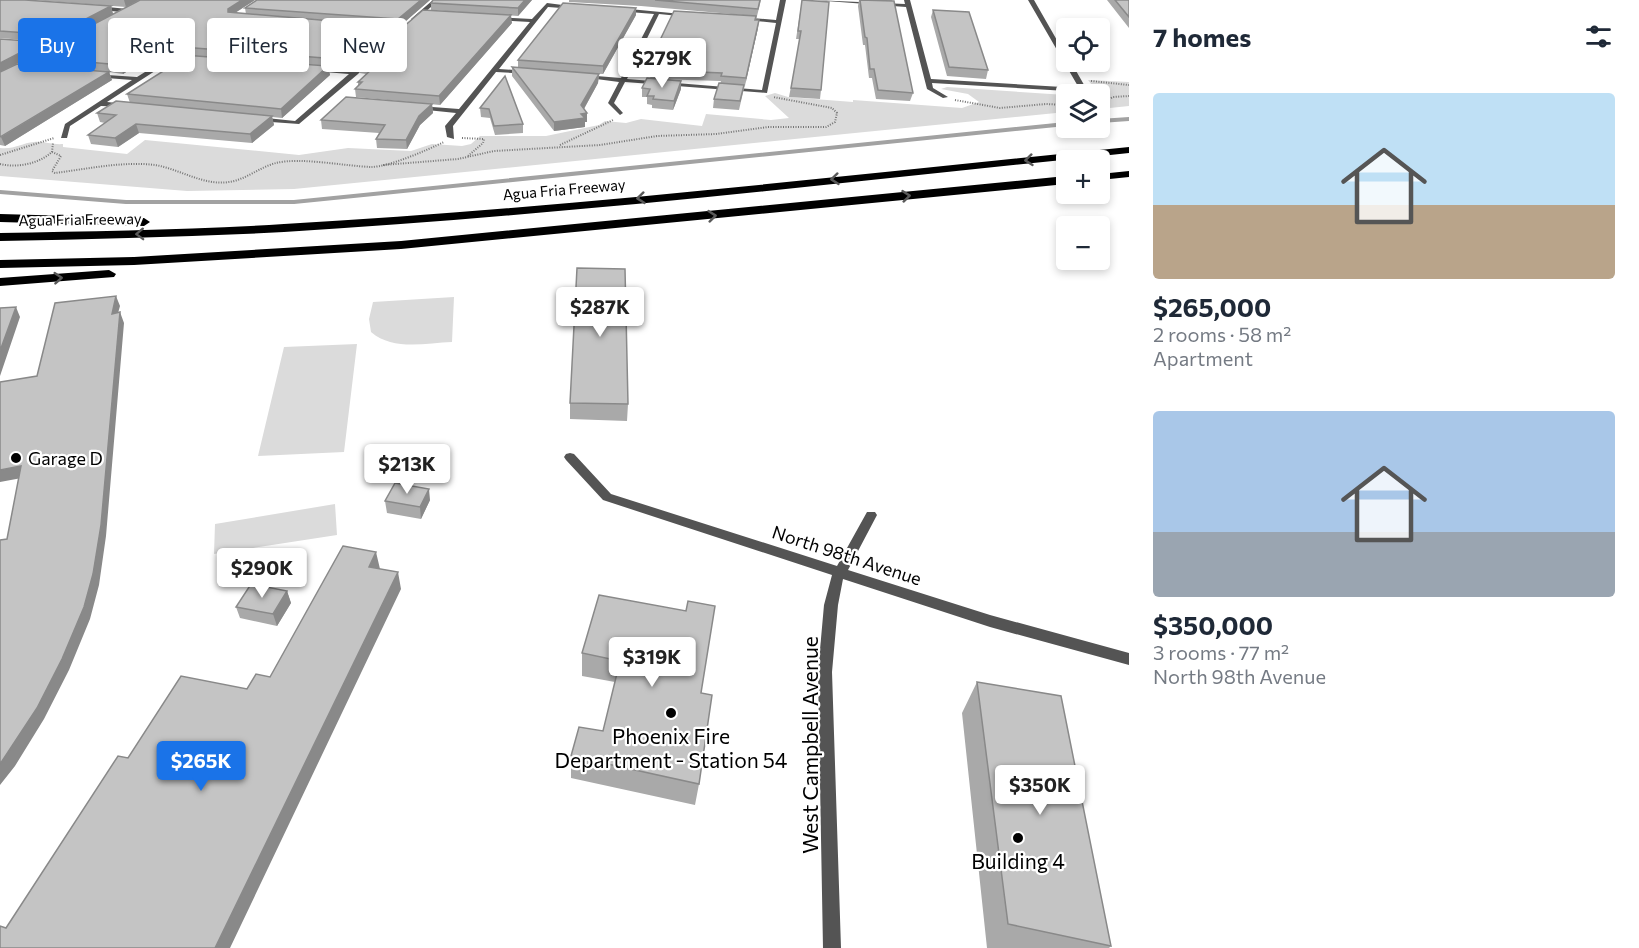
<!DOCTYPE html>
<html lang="en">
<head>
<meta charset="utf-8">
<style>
	body { margin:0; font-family:Commissioner,sans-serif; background:#f6f6f7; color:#1f2937; height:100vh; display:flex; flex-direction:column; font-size:22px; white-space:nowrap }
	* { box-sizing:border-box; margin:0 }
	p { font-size:20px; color:#747a83 }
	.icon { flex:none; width:33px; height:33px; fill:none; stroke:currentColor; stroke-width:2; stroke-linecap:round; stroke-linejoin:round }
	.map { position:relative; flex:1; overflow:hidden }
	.sheet { display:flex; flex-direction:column; background:#fff; width:510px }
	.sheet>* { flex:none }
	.top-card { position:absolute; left:18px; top:18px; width:570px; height:54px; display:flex; gap:12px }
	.tools { position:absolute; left:1056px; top:18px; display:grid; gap:12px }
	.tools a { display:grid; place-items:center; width:54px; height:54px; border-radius:6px; background:#fff; box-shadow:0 3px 9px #0003; font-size:30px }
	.price { position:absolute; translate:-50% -51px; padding:0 14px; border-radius:6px; background:#fff; color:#222; font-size:20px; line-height:39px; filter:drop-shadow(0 2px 3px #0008) }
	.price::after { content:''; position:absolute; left:50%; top:36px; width:18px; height:14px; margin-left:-9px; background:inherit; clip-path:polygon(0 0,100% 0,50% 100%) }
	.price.active { background:#1a73e8; color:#fff }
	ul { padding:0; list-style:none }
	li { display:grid; align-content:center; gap:12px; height:318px; padding:0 24px }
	li span { display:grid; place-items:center; height:186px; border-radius:6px; color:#555 }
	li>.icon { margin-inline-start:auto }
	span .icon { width:108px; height:108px; fill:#fffc; stroke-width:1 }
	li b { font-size:26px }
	h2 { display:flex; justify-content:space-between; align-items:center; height:72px; padding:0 24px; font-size:26px }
	.tag { padding:0 21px; border-radius:6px; background:#fff; box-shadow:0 3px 9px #0003; font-size:21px; line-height:54px }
	.tag.active { background:#1a73e8; color:#fff }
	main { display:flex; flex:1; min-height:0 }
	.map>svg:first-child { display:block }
	.green { fill:#dbdbdb }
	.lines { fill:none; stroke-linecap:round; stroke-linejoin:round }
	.stream { stroke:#a2a2a2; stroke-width:4 }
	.path { stroke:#767676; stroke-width:2; stroke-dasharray:1 1.5; stroke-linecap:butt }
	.minor { fill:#545454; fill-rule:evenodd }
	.motorway { fill:#000; fill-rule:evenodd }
	.wall { fill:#a9a9a9 }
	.shaded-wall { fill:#898989 }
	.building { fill:#c4c4c4; stroke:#898989; stroke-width:1.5 }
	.oneway { stroke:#595959 }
	.poi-dot { fill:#000; stroke:#fff; stroke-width:2 }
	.labels { text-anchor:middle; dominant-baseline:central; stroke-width:4.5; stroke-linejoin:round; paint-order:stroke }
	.far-street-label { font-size:15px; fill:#000; stroke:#fff }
	.poi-label { font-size:18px; fill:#000; stroke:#fff; text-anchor:start }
	.street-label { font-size:18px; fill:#000; stroke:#fff }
	.near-poi-label { font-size:21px; fill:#000; stroke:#fff }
	.near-street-label { font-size:21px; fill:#000; stroke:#fff }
</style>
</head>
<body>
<main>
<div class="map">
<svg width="1129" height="948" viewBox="0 0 1129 948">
	<rect width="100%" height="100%" fill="#fff"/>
	<path class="green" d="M1088,80L1129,82V106L1100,109V94H1085L1093,92L1095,89Z
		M947,87L1066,95V112L294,189L187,191L0,176V148C13,150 22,143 34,142C43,141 53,145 63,144V147L127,154L145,140L299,155L348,148L411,151L432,144L462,146L471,144L480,136H546L599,125L605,121L626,123L641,119L702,126L706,114L771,120L789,118L765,96L775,93L788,97L853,102V100L962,108L979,102L968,94L941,89Z
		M454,297L452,342C425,343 393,351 371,332L369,319L373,302Z
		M357,344L344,452L258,456L284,347Z
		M335,504L337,535L214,554L215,524Z"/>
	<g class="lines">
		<path class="stream" d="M1100,121L1129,119
			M0,192L126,202H294L1066,124"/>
		<path class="path" d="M1091,81L1129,85
			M955,100L1000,108L1046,104L1066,105
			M1100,104L1113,97L1129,96
			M462,138L484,139L483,143L468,156
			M560,145L613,120
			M52,152L61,156L52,171L55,173C87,169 123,161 155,165C180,169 203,186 229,182C245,180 260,167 276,163C301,157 344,166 371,167C389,167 427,150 444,142
			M0,155L54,138
			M0,164C18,168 38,164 52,152L53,143
			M383,165L458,159L494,151L600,145L657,136L716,134L768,127H826L835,122L837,113L832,108L773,97"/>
		<path class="minor" d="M433,0H439L415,21H411V19Z
			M780,0H786L767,93L625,82L614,103L623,113L620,115L608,103L619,82L581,77L584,75L621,78L654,14L617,11L619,8L692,15L689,17L659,14L627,79L762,90L776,23L736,19L739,17L776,20Z
			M813,0L905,4L904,0H910L931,79L1079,88L1028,0H1034L1066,56V62H1071L1087,90L1084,92L932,83L933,88L948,97L943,98L927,89L906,7Z
			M547,3L578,7L575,9L548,7L499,69L528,71L531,73L530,74L496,72L453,126L454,139L447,137L445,126L456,113L417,109L416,108L419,106L459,109L530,22L495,20L493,17L532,19Z
			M97,6L128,9L131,11L128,13L95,9Z
			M45,52L50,53L0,80V75Z
			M175,56L177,59L172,60L107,102L126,104L128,105V107L101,106L70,126L67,138H61L65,124L132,80L94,77L92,76V74L137,77L169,57Z
			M369,57L374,58L358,74L299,124L257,121L254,119L257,117L295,121L349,74L312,71L309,69L310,68L353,71Z
			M570,453L574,454L611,494L837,566L867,512H875L877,515L848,570L990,615L1129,653V665L990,627L843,579L838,605L832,672L841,948H823L818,672L824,605L832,575L603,500L566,460L564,457L566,454Z"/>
		<path class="motorway" d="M1129,147V153C848,182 567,215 284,232C190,237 95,239 0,241V233C95,231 190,230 284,224C567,208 848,175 1129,147Z
			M1129,171V177L1100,180V174Z
			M1066,176V184L401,249L134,265L0,268V260L134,257L401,241Z
			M0,214L144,218L150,222L144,226L0,222Z
			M109,270L116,274L114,277L0,286V278Z"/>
	</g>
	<path class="wall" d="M0,0L111,6L113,14L58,43L0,38Z
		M32,0H139L126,7Z
		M255,0L235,13L246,14L245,8L257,0H430L399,27L382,25L390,26L391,34L351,69L328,67L330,75L282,118L272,117L274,125L252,143L139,133L118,147L91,144L88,135L105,123L100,122L97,113L130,103L127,94L163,71L160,61L169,55L157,62L153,55L123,74L109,72L112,80L5,146L0,145V39L44,50L7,69L34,65L31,57Z
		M433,0H532L518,16L431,10V3Z
		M569,0H761L756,20L758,28L739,110L713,108L714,99L721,81L654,79L681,81V89L673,110L652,108V105L647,104V97H642V88L650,79L651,72H648L649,63L754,16L641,6L569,2Z
		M802,0L821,90L820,99L789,97L800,39H796Z
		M859,0H892L913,93L910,101L876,99L872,78H869L865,45H863L858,6Z
		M1107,0H1129V28Z
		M636,8V15L603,74L582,73L599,74L598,83L584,109L587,122H585V127L554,131L512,76V67L518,68V60Z
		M933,10L988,70L986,79L947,76L931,17Z
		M512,23L440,105L356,97L355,89L358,86V82L366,74L360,73L359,65Z
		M505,76L523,124V133L495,135L490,118L481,117L480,108Z
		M432,104L433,113L420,125L407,149L377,148L376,139L379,133L322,129L321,120Z
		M570,403L628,404L627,421L570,419Z
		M430,500L421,519L387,513L385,501Z
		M287,591L291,603L277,626L240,618L236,607Z
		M599,595L701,693L699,784L695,805L571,778V756L603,731L615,682L582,676V653Z
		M977,682L1111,946L1109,948H987L962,713Z"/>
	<path class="shaded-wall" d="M124,0H139L126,7Z
		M242,0H255L230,16L228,12V9Z
		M421,0H430L399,27L398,19Z
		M525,0H532L518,16V8Z
		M111,6L113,14L58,43L55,35Z
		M636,8V15L603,74V66Z
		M511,15L512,23L440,105L439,96Z
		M759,20L758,28L745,86L746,78Z
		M390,26L391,34L351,69L350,60Z
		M41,42L44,50L0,72V63Z
		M169,46L171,54L157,62L155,54Z
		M151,47L153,55L123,74L121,65Z
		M328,66L330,75L282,118L281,109Z
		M109,72L112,80L5,146L1,137Z
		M599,74L598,83L581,114V105Z
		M681,81V89L673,110L674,101Z
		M432,104L433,113L420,125L407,149L406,140L419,116Z
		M587,113V122H585V127L554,131V122L581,114Z
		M272,116L274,125L252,143L250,134Z
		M136,124L139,133L118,147L115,138Z
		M116,296L120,306L115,324L112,314Z
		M16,307L20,317L0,376V351Z
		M120,312L124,323L106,536L99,585L90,619L69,670L44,719L15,766L0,785V764Z
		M21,466L27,477L0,482V470Z
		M429,489L430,500L421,519L420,507Z
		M376,552L380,569L369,567Z
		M398,572L401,589L230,948H215Z
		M287,591L291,603L277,626L273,614Z"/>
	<path class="building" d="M0,0H25L111,6L55,35L0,31Z
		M140,0H242L228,9V12L390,26L350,60L169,46L155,54L151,47L121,65L31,57Z
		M257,0H421L398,19L245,8Z
		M433,0H525L518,8L431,3Z
		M655,0H760L758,9Z
		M802,0L829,2L821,90L791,88L801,31H798Z
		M860,0L894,1L913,93L878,90L874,69H870L867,38L865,37Z
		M1115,0H1129V17Z
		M563,3L636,8L603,66L518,60Z
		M423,10L511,15L439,96L355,89L362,82H358L374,67L359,65Z
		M933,10L969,12L988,70L949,67Z
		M674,11L756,16L755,20H759L746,78L721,76L722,73L651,70L652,63H649Z
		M0,39L41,42L0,63Z
		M170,54L328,66L281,109L127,94L165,70L160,61Z
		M17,64L109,72L0,137V72Z
		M512,67L599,74L581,105L587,113L581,114L585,118L554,122Z
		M505,76L523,124L494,126L489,109L480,108Z
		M647,78L681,81L674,101L653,99L654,96H647L650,89L642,88Z
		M719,83L744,85L740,101L714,99Z
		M346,97L432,104L419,116L406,140L376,139L385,125L321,120Z
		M116,101L272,116L250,134L136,124L115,138L88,135L116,115L97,113Z
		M577,268L625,269L628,404L570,403Z
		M116,296L112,314L120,312L101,525L93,574L84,607L62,659L37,708L0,764V540L7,539L21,466L0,470V382L37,376L55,303Z
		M16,307L0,351V308Z
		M395,483L429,489L420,507L385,501Z
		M343,546L376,552L369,567L398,572L215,948H0V926L6,928L118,756L128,758L181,676L247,689L256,674L270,677Z
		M251,584L287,591L273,614L236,607Z
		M599,595L686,611L688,601L715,606L701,693L712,695L699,784L571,756L579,727L603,731L620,661L582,653Z
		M977,682L1061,696L1111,946L1008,924Z"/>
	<defs><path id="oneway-chevron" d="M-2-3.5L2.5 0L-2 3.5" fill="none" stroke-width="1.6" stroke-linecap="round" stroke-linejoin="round" transform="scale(1.5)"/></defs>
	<g class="oneway">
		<use href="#oneway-chevron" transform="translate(1029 160) rotate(174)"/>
		<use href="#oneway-chevron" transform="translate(835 179) rotate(174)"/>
		<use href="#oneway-chevron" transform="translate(906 196) rotate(-6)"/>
		<use href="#oneway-chevron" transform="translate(641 198) rotate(174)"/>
		<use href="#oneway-chevron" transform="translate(712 216) rotate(-6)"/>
		<use href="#oneway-chevron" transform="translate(140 234) rotate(178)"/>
		<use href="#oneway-chevron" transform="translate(58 278) rotate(-4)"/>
	</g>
	<g class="poi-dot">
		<circle cx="16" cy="458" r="6"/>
		<circle cx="671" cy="713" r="6"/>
		<circle cx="1018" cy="838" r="6"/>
	</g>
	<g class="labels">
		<g class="far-street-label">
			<text transform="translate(564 189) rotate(-5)">Agua Fria Freeway</text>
			<text transform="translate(80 219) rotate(-1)">Agua Fria Freeway</text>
		</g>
		<g class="poi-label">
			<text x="28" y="458">Garage D</text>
		</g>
		<g class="street-label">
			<text transform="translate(847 555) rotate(18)">North 98th Avenue</text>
		</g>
		<g class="near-poi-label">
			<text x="671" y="735">Phoenix Fire<tspan x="671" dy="24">Department - Station 54</tspan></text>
			<text x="1018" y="860">Building 4</text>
		</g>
		<g class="near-street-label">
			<text transform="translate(809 745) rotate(-90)">West Campbell Avenue</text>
		</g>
	</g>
</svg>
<div class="tools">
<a><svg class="icon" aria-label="locate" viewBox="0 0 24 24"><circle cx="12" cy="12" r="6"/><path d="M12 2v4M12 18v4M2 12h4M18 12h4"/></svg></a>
<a><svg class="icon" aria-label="layers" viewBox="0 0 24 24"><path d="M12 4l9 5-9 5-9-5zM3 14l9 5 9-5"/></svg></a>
<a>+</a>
<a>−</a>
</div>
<b class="price" style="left:662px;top:89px">$279K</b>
<b class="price" style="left:600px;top:338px">$287K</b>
<b class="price" style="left:407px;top:495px">$213K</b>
<b class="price" style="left:262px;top:599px">$290K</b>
<b class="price" style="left:652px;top:688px">$319K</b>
<b class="price active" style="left:201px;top:792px">$265K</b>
<b class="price" style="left:1040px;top:816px">$350K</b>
<div class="top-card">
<a class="tag active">Buy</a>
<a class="tag">Rent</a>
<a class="tag">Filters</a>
<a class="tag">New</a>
</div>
</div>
<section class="sheet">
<h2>7 homes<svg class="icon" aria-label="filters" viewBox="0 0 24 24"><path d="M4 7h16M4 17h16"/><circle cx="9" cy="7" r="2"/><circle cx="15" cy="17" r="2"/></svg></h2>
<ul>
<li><span style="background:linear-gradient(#bfe0f5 60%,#b9a48a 0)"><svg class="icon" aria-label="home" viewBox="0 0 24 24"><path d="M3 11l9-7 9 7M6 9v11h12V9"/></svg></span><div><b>$265,000</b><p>2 rooms · 58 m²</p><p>Apartment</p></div></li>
<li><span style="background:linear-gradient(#a9c7e8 65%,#9aa5b1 0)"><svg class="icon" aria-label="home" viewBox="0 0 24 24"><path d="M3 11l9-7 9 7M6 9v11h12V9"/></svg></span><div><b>$350,000</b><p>3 rooms · 77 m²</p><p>North 98th Avenue</p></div></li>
</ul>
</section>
</main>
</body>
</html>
